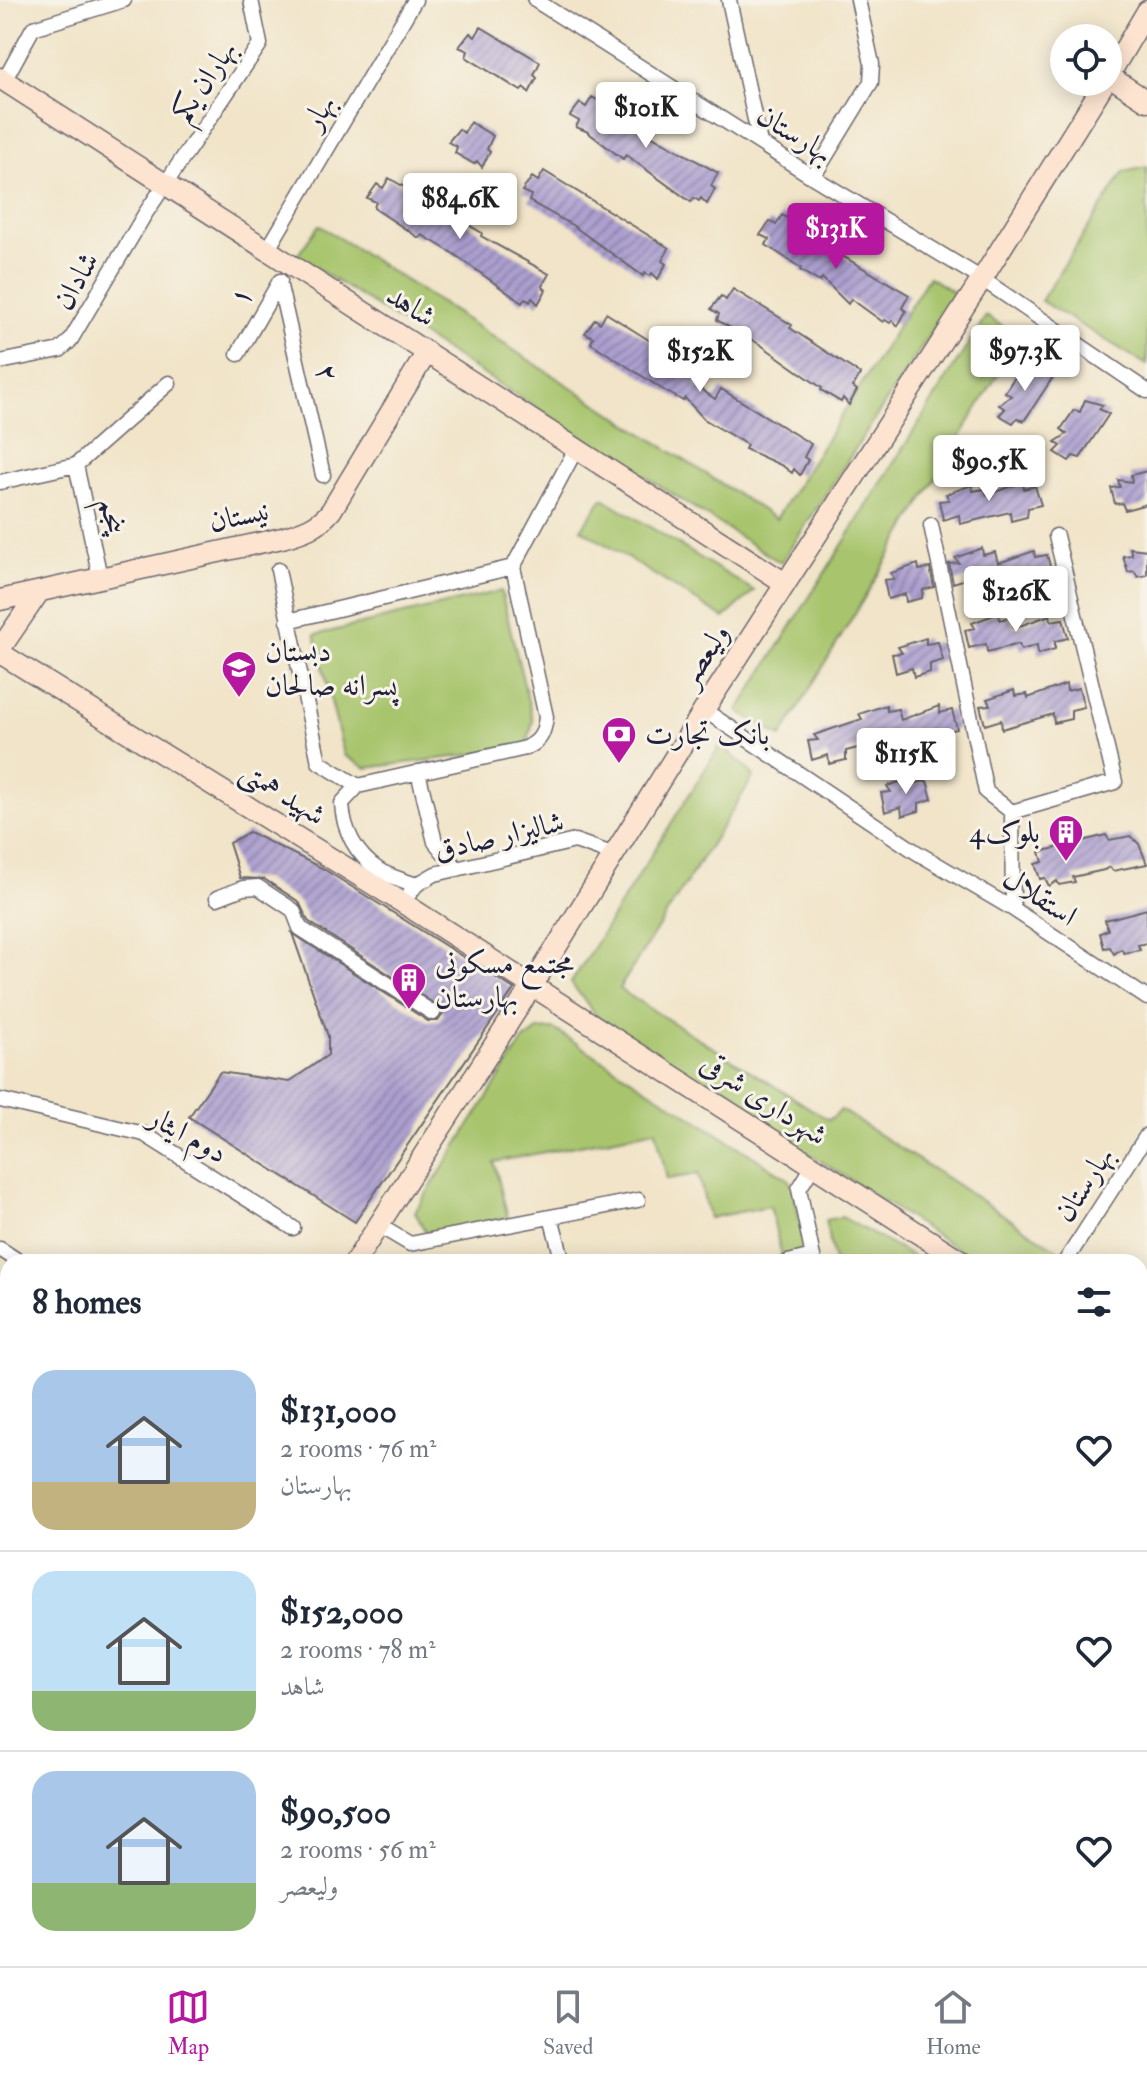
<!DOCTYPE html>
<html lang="en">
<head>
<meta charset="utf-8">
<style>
	body { margin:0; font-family:"IM FELL Double Pica",Amiri,serif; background:#f2f2f3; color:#1f2937; height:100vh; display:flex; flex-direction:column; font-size:30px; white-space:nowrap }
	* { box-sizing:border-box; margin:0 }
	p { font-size:26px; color:#747a83 }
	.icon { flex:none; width:44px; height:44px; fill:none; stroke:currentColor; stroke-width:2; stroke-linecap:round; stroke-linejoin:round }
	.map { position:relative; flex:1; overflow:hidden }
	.sheet { position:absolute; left:0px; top:1254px; width:1148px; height:712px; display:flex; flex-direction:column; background:#fff; border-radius:24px 24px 0 0; box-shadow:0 4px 20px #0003 }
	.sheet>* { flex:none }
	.controls { position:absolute; left:1050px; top:24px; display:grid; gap:16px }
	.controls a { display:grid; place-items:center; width:72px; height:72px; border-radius:50%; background:#fff; box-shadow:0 4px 20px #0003; font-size:40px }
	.price { position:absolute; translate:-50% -68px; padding:0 18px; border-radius:8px; background:#fff; color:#222; font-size:26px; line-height:52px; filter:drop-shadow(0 2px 4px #0008) }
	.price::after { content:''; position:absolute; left:50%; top:48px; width:24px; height:18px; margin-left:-12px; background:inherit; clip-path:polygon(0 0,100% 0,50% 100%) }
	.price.active { background:#b5179e; color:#fff }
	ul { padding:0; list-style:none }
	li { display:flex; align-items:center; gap:24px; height:200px; padding:0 32px }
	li+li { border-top:2px solid #e0e1e3 }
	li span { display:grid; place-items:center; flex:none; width:224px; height:160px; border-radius:24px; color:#555 }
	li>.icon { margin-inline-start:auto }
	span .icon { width:96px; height:96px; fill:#fffc; stroke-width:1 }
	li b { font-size:34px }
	h2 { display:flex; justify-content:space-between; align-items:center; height:96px; padding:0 32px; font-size:34px }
	.tabs { display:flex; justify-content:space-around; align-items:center; height:112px; border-top:2px solid #e0e1e3; background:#fff; font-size:22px; color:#747a83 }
	.tabs a { display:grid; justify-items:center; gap:4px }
	.tabs .active { color:#b5179e }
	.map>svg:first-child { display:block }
	.park { fill:#a8c56d; stroke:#657454; stroke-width:2 }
	.building { fill:url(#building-hatch) }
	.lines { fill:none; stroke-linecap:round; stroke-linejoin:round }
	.street-casing { stroke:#6a666c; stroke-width:17 }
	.secondary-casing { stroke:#6a666c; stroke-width:23 }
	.primary-casing { stroke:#6a666c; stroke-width:25 }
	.street { stroke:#fff; stroke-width:14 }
	.secondary { stroke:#fde4d1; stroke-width:20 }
	.primary { stroke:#fbbb8c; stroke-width:22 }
	.labels { text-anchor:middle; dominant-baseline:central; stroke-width:6; stroke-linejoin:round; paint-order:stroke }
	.street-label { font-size:30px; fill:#22223b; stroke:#f7f3e8 }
	.poi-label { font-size:30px; fill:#22223b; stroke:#f7f3e8; text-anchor:start }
</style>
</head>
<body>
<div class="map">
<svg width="1147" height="1966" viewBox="0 0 1147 1966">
	<defs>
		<pattern id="building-hatch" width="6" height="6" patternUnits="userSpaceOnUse" patternTransform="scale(2)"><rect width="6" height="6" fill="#ac9fcf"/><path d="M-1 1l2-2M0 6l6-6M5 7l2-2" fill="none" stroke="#8c81a9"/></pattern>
	</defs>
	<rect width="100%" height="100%" fill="#f7f3e8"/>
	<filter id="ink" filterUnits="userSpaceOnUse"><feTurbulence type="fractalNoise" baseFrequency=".0125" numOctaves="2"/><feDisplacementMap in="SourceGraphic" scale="16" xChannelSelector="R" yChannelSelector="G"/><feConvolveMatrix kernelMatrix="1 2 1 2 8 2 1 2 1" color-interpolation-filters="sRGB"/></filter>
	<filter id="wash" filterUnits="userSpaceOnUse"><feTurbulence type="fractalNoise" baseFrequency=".006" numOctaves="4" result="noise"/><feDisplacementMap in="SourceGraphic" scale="32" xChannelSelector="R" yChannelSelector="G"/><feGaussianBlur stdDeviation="1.8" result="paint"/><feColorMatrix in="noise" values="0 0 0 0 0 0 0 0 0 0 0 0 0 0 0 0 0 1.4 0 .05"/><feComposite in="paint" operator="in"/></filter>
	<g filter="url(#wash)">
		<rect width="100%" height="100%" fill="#f1e4c8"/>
		<path class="park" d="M1147,167V365L1041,301L1124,172Z
			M319,225L776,519L929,277L956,294L781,563L297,256Z
			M986,316L1020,337L781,737L738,711Z
			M603,498L754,591L724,618L581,529Z
			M501,591L533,721L526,748L366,768L344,755L315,635Z
			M721,744L754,776L619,989L829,1120L841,1110L1061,1252L1055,1262H978L598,1018L571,983Z
			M554,1029L787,1178L793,1187L806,1253L782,1257L770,1206L709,1218L698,1174L667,1179L656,1130L494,1162L508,1218L426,1233L415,1212L523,1041L538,1030Z
			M842,1217L922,1262H834L825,1220Z"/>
		<g id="blocks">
			<path class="building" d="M481,27L540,62L534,75L537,78L529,93L524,87L521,91L466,57L468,51L459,47L470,33L475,37Z
				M592,97L649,130L647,133L718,173L711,186L715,189L707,204L701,198L699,201L694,198L691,202L626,155L623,159L586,131L576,127L579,121L570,116L580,103L586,107Z
				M470,122L493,136L487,149L490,152L482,167L477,161L474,164L455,153L457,147L448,142L459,129L464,133Z
				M544,171L669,248L662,261L666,264L658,279L652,273L650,276L645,273L643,276L572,225L529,201L531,195L522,191L532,177L538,181Z
				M389,178L482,233L481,236L549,274L542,286L546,290L538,304L532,298L530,302L525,298L522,303L454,254L422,235L419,238L374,208L376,202L367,198L377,184L383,188Z
				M782,215L805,228L803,233L909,295L902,308L906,311L898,326L892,320L890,323L885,320L883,322L851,299L848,304L822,278L820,282L800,270L801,268L766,245L769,239L760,235L770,221L776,225Z
				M733,289L792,325L790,328L860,374L853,387L857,390L849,405L843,398L841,402L821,390L822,388L761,345L717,320L719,314L711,309L721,296L726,300Z
				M606,313L701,373L695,385L715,399L721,389L811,444L804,457L808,460L800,475L794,469L792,473L783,466L745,449L747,445L704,419L685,398L683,401L662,389L591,343L593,337L585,333L595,319L600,323Z
				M1029,363L1047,367L1043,371L1053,377L1024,421L1017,418L1013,423L999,415L1005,409L999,405L1011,396L1005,392L1018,372L1024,375Z
				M1085,400L1103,405L1099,409L1109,414L1080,458L1073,456L1069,461L1055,452L1061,446L1055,442L1067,434L1061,429L1074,410L1080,412Z
				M1147,471V504L1125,510L1122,503L1115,504L1111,488L1120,487L1118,480L1132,482L1131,475Z
				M1023,482L1024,489L1035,486L1041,505L1028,508L1027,517L1011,521L1010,512L960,524L959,515L943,520L939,501L949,500L946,494L972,485L973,491L985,489L987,495Z
				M982,548L983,555L995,552L998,563L1034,551L1035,557L1047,555L1052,573L1039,577V585L1022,589L1021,581L1005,586L1003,579L970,587L969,578L953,583L949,564L959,563L955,558Z
				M1130,548L1147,550V575L1138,577L1134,571L1128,572L1123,556L1132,555Z
				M918,564L919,570L930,568L934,587L923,590L922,598L906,602L905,594L888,599L884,580L894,579L891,573Z
				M999,613L1000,620L1011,617L1014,628L1050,615L1051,621L1063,619L1068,638L1055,641V649L1038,654L1037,645L1021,650L1019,644L987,652L986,644L969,648L965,630L975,628L972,623Z
				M926,638V644L938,642L943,660L930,664V672L914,677L912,668L896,673L892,654L902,653L898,647Z
				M1066,684L1067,691L1079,688L1084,707L1071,710V719L1054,723L1053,714L1002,729L1001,720L985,725L980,706L990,705L987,699L1014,690L1015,696L1027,694L1028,698Z
				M886,705L887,711L898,709L901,720L939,706L940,713L952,710L957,729L944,732V741L927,745L926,737L910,741L908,735L846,751V760L829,764L828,755L812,760L808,741L818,740L814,735L862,719L859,714Z
				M914,777L915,783L927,781L932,799L919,803V811L902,816L901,807L885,812L881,793L891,792L887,786Z
				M249,832L322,868L514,989L355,1222L189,1117L220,1072L289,1082L328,1055V1036L292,933L428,1021H438L443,1014L442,1009L308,921L299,902L264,879L240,878L229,843Z
				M1106,835L1109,840L1131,836L1139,844L1147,864L1113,871L1110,867L1104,870L1073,877L1075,882L1059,885L1057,881L1049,886L1045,878L1040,879L1035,864L1043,862L1040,852Z
				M1147,909V943L1138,945L1140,950L1124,953L1121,949L1114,954L1110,947L1104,948L1100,933L1108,930L1105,920Z"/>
		</g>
	</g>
	<g filter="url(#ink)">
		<use href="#blocks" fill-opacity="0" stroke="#6a666c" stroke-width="2"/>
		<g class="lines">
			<g class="street-casing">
				<path id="street" d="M535,0L813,177L982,279L1147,391
					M729,0L760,143
					M4,81L33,28L124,0
					M813,177L871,82L872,64L858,0
					M268,249L415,0
					M279,282L323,475
					M238,354L280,281
					M0,362L60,350L70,341L145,214L260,44L251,0
					M76,465L100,577
					M0,482L76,465L169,383
					M931,525L986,792L1012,812
					M278,570L319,762L358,786
					M288,621L513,567
					M704,710L916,852L1013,909L1147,998
					M418,772L435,842L457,869
					M416,885C404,880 389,877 379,870C356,855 343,830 342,803L358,786L526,748C541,741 544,733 546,717L513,567L576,449
					M410,893L416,885L435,874L575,841L615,855
					M217,898L243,888L258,887L293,910L300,928L433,1013
					M1013,909L1012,812L1115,782L1056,536
					M0,1100L144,1134L293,1228
					M813,1166L799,1189L814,1262
					M551,1217L563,1262
					M378,1225L410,1244L638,1200
					M0,1249L20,1262
					M788,1262L813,1256
					M1065,1262L1147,1135
					M0,1335L8,1339
					M0,1366L8,1371
					M0,1451L8,1456
					M0,1726L8,1725
					M1140,1901L1147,1890
					M450,1958L451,1966
					M695,1958L697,1966
					M406,1966L437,1958
					M835,1966L840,1958
					M1098,1966L1103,1958"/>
			</g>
			<g class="secondary-casing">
				<path id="secondary" d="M1109,76L1147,101
					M1108,77L1147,11
					M0,78L785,583
					M0,600L282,538C302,532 317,528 331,511L427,352
					M0,649L39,592
					M0,653L403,903L963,1262
					M355,1262L532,986L704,710L982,279L1105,82
					M1140,1375L1147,1379
					M1140,1737L1147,1727
					M0,1822L8,1810
					M0,1859L8,1864
					M179,1958L193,1966
					M991,1966L996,1958"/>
			</g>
			<g class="primary-casing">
				<path id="primary" d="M1140,1786L1147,1775
					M1140,1854L1147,1843
					M1020,1966L1025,1958
					M1066,1966L1071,1958"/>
			</g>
			<use href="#street" class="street"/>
			<use href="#secondary" class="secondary"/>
			<use href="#primary" class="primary"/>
		</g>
	</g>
	<defs>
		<g id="school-pin" transform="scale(1.8)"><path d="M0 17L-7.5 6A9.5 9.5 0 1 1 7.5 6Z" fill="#b5179e" stroke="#f7f3e8"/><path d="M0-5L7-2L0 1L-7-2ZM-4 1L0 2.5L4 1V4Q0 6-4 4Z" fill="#fff"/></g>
		<g id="bank-pin" transform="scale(1.8)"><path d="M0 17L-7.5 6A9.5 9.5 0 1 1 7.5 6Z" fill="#b5179e" stroke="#f7f3e8"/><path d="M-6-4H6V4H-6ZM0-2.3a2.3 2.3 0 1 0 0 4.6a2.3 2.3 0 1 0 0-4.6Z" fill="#fff"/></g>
		<g id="building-pin" transform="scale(1.8)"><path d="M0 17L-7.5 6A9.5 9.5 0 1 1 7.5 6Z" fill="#b5179e" stroke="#f7f3e8"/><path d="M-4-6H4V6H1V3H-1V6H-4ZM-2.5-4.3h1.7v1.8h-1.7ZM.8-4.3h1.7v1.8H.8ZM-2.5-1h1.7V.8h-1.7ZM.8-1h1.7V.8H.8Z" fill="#fff"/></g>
	</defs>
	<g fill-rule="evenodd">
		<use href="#school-pin" x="239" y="668"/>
		<use href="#bank-pin" x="619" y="734"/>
		<use href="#building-pin" x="1066" y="832"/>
		<use href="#building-pin" x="409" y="980"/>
	</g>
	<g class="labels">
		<g class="street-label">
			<text transform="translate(204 81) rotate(-56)">بهاران یکم</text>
			<text transform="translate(319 112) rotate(-59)">بهار</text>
			<text transform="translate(795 134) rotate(32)">بهارستان</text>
			<text transform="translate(76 281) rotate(-60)">شادان</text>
			<text transform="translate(241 296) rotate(-60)">۱</text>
			<text transform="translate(411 306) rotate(33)">شاهد</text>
			<text transform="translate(327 373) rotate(77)">۲</text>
			<text transform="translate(113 516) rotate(78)">پنجم</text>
			<text transform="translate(239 516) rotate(-12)">نيستان</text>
			<text transform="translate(704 655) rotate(-57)">ولیعصر</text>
			<text transform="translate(283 793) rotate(32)">شهید همتی</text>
			<text transform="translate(499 836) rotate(-13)">شالیزار صادق</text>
			<text transform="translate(1040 897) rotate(33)">استقلال</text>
			<text transform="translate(764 1099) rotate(33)">شهرداری شرقی</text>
			<text transform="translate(188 1135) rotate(29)">دوم ایثار</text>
			<text transform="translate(1084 1184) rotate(-57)">بهارستان</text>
		</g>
		<g class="poi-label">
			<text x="265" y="651">دبستان<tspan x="265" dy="34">پسرانه صالحان</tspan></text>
			<text x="645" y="734">بانک تجارت</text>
			<text x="1040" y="832" text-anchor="end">بلوک4</text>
			<text x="435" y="963">مجتمع مسکونی<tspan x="435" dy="34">بهارستان</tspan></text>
		</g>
	</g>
</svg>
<div class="controls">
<a><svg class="icon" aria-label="locate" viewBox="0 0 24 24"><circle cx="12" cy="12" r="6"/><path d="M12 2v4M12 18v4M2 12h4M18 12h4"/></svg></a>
</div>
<b class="price" style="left:646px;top:150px">$101K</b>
<b class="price" style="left:460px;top:241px">$84.6K</b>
<b class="price active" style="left:836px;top:271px">$131K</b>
<b class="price" style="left:1025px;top:393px">$97.3K</b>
<b class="price" style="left:700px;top:394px">$152K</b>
<b class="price" style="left:989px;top:503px">$90.5K</b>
<b class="price" style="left:1016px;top:634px">$126K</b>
<b class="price" style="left:906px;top:796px">$115K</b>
<section class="sheet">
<h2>8 homes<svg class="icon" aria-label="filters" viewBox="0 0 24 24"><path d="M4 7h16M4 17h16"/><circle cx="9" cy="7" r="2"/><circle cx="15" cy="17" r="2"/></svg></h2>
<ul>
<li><span style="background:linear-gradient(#a9c7e8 70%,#c2b280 0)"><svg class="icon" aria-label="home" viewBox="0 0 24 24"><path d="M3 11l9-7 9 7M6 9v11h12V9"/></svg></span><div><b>$131,000</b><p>2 rooms · 76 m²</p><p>بهارستان</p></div><svg class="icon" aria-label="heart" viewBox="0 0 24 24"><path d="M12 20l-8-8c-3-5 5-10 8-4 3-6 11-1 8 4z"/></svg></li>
<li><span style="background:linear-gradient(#bfe0f5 75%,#8fb573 0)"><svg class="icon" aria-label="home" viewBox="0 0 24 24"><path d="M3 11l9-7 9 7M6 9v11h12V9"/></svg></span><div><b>$152,000</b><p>2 rooms · 78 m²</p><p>شاهد</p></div><svg class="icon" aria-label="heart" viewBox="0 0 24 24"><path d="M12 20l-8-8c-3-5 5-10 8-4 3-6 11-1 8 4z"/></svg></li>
<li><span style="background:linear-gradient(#a9c7e8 70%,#8fb573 0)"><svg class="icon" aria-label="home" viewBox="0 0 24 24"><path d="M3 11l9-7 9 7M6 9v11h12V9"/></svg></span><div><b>$90,500</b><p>2 rooms · 56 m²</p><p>ولیعصر</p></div><svg class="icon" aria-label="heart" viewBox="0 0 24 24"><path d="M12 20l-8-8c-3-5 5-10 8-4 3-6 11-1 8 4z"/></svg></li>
</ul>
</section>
</div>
<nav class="tabs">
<a class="active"><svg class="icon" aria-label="map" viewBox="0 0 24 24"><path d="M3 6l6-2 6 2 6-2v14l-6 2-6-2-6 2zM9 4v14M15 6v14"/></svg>Map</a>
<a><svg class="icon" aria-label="saved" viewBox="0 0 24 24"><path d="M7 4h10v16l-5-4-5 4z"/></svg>Saved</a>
<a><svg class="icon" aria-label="home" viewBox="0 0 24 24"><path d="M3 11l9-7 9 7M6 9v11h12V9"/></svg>Home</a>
</nav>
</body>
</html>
